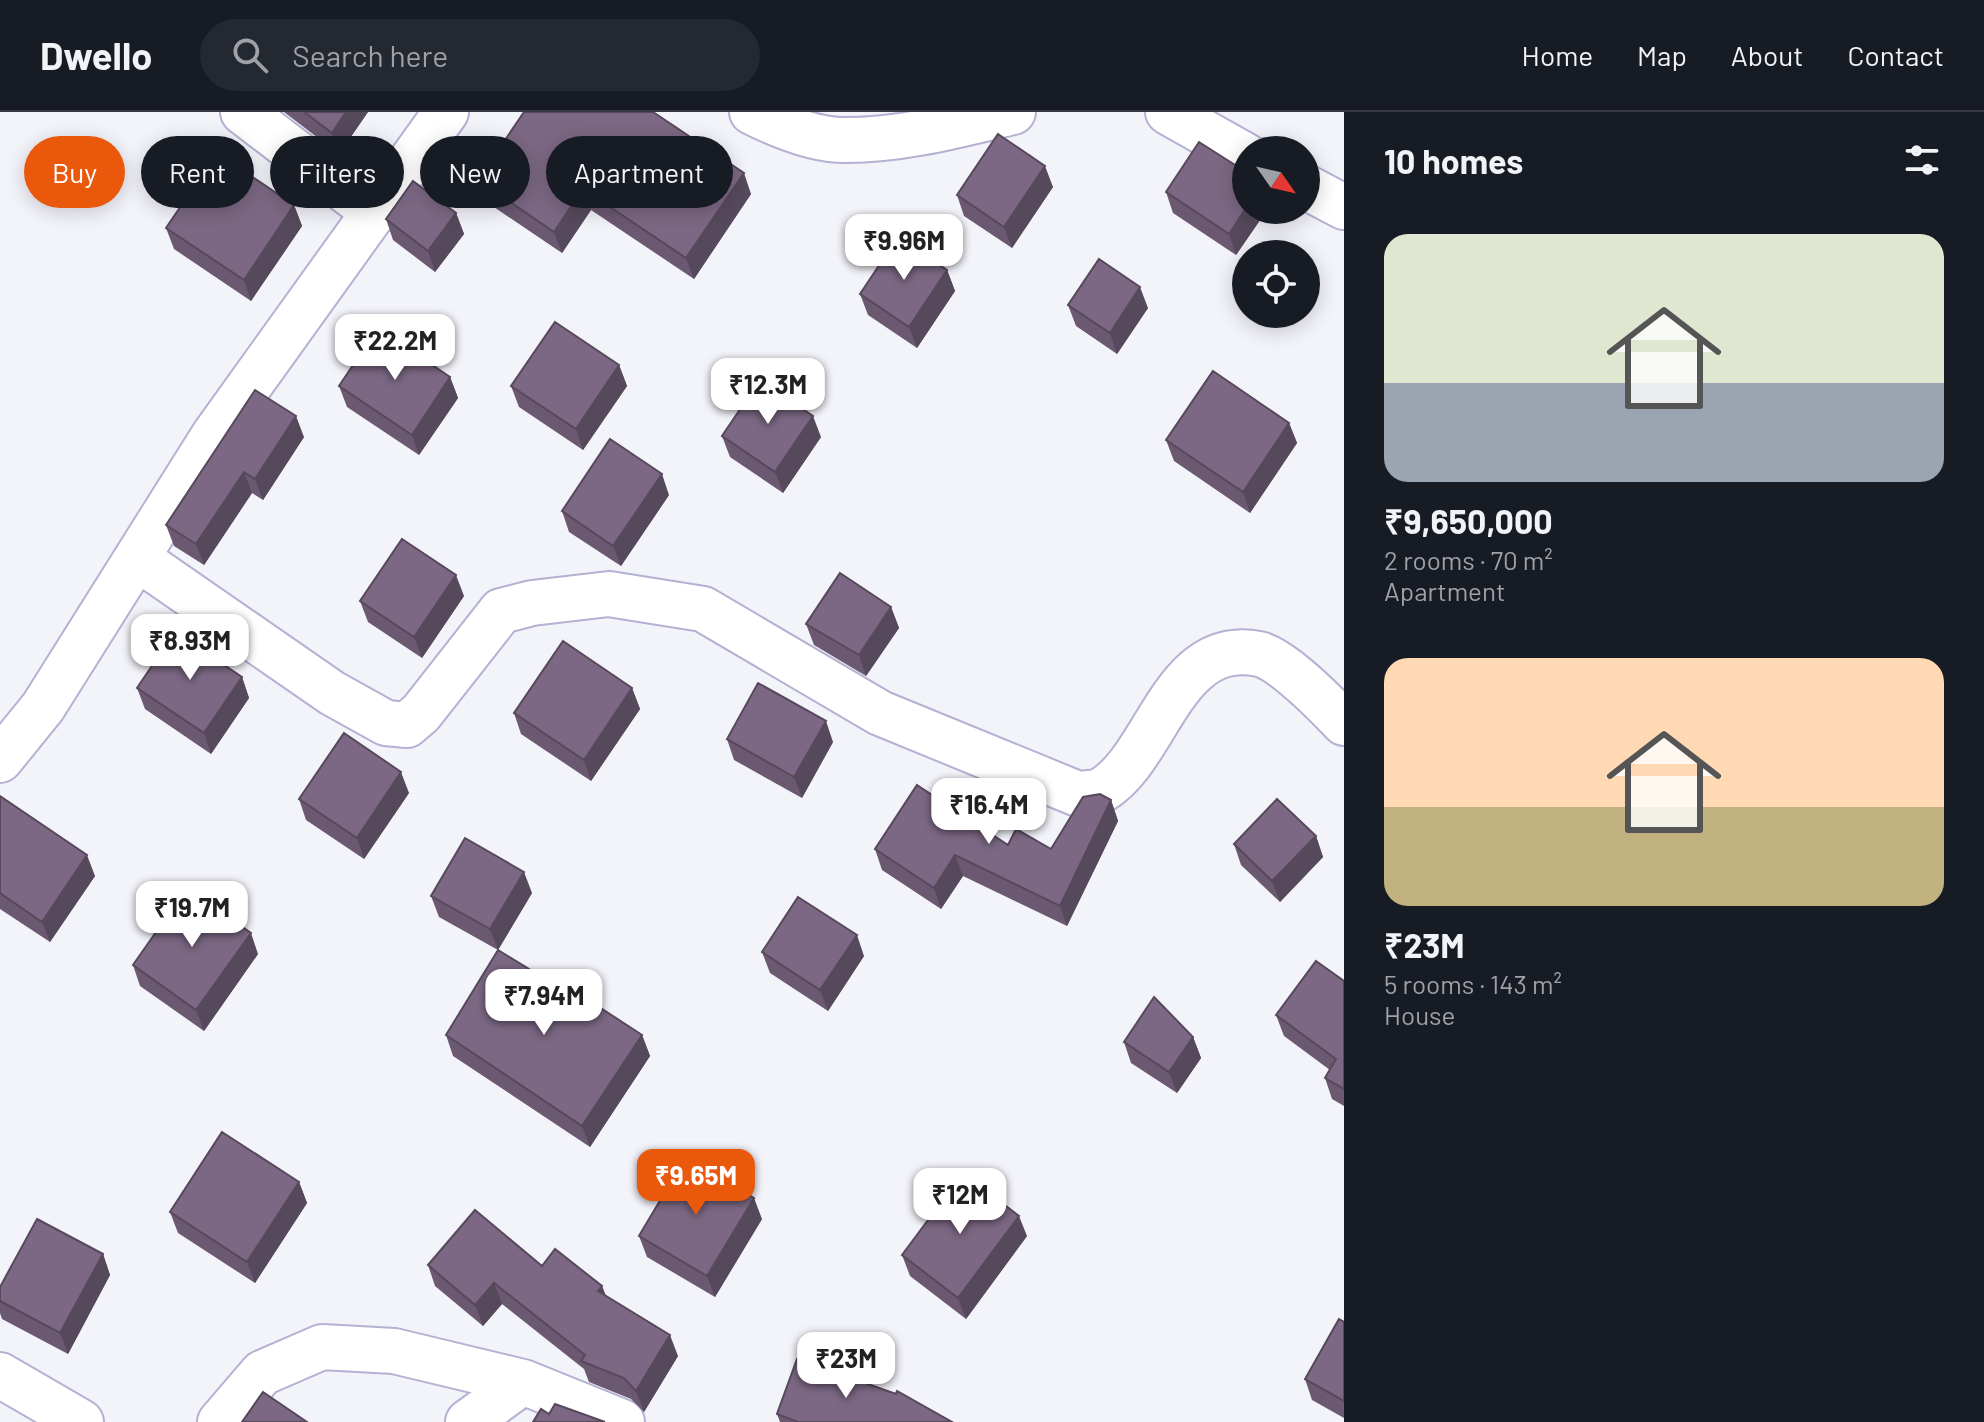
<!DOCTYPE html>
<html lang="en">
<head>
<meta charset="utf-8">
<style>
	body { margin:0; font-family:Barlow,sans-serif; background:#242831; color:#f1f3f6; height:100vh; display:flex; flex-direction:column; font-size:30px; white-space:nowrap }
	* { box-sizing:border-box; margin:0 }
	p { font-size:26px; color:#9ea1a6 }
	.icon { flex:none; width:44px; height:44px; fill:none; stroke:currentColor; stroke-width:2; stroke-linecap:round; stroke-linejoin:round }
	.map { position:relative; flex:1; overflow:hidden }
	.sheet { display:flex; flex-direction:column; background:#171b24; width:640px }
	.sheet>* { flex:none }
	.top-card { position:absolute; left:24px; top:24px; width:760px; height:72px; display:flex; gap:16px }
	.needle { width:52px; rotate:124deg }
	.controls { position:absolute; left:1232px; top:24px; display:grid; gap:16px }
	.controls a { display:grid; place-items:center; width:88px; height:88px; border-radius:50%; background:#171b24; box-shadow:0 4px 20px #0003; font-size:40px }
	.price { position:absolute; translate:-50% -68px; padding:0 18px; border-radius:16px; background:#fff; color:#222; font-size:26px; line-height:52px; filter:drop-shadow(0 2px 4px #0008) }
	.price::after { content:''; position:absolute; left:50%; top:48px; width:24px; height:18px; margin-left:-12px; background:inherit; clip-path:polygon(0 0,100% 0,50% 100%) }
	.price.current { background:#ea580c; color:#fff }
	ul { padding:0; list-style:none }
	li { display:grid; align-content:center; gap:16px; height:424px; padding:0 40px }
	li span { display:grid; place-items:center; height:248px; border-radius:24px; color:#555 }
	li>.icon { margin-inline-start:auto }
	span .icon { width:144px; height:144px; fill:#fffc; stroke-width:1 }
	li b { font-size:34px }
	h2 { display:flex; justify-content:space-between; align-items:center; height:96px; padding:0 40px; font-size:34px }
	.chip { padding:0 28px; border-radius:36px; background:#171b24; box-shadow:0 4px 20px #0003; font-size:28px; line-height:72px }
	.chip.current { background:#ea580c; color:#fff }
	header { display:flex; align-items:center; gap:48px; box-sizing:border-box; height:112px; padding:0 40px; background:#171b24; border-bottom:2px solid #363941 }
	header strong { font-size:38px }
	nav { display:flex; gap:44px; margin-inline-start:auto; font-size:28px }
	.search { width:560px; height:72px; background:#242831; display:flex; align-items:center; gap:20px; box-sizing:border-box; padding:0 28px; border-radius:44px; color:#9ea1a6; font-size:30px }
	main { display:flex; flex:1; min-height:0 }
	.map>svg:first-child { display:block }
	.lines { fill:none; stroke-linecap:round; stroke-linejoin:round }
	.street-casing { stroke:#b4b1d3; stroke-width:48 }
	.street { stroke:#fff; stroke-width:44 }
	.wall { fill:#6b5972 }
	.shaded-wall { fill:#57495c }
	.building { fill:#7c6884; stroke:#57495c; stroke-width:2 }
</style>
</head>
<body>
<header>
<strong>Dwello</strong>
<div class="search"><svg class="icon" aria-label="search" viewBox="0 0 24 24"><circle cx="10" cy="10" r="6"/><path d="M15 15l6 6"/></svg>Search here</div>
<nav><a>Home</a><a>Map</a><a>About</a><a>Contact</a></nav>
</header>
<main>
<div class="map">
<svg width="1344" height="1310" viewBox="0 0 1344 1310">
	<rect width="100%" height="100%" fill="#f3f3fa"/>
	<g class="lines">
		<g class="street-casing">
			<path id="street" d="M243,0L375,101
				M752,0C778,13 817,29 847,28C903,28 958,13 1013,0
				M1168,0L1246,44
				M1306,75L1344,95
				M137,446L332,581L386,611L407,613L421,601L501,499L532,491L609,482L703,497L880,601L1078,682C1085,681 1096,681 1102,678C1158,645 1172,524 1259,542C1282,547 1327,593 1344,611
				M0,648L43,595L214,323L446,0
				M0,1263L81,1310
				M220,1310L262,1261L322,1235L394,1239L523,1270L622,1310
				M468,1310L523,1270"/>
		</g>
		<use href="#street" class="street"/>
	</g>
	<path class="wall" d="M284,0H368L339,42Z
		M658,4L751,82L694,167L591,98L562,141L485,89L478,68Z
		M1053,75L1012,136L964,104L957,83Z
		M1166,80L1246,98H1267L1236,143L1173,101Z
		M294,93L302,114L251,189L174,137L166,116Z
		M456,101L464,122L435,160L393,128L386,107Z
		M947,158L955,179L917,236L868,203L860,182Z
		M1068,193L1148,196L1117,242L1076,214Z
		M619,253L627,274L583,338L519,295L511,274Z
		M450,265L458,286L419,343L347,295L339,274Z
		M255,278L304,325L263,388L252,381L204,453L174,434L166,413Z
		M1289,311L1297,331L1250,401L1174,349L1166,328Z
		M722,324L821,325L783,381L730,345Z
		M669,383L621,454L569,420L562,399Z
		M464,484L422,546L368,510L360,489Z
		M891,495L899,516L866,564L814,533L806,512Z
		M242,565L249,586L211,642L145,597L137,576Z
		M632,576L640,597L591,669L521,622L514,601Z
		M727,627L833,630L802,686L734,648Z
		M409,681L364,747L306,708L299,687Z
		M0,684L95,764L50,830L0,797Z
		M1111,688L1118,709L1067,814L963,764L941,797L882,758L875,737L1008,733L1051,737Z
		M1316,724L1323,745L1280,790L1241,753L1234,732Z
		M532,781L498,838L439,805L431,784Z
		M762,840L864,844L828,899L770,861Z
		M258,842L204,919L140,874L133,853Z
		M1344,869V994L1332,987L1325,966L1330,958L1284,924L1276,903Z
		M570,882L642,923L650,944L590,1035L453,944L446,923Z
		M1193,925L1201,946L1177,981L1131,951L1124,930Z
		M299,1070L307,1091L255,1171L178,1121L170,1100Z
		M762,1107L715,1185L647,1145L639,1124Z
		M1027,1124L966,1207L910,1164L902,1143Z
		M103,1142L110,1163L68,1242L2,1207L0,1201V1175Z
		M428,1153L542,1154L602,1174L606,1184L678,1244L644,1300L631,1287L589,1270L584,1257L502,1192L483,1214L435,1174Z
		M1344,1210V1306L1312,1288L1305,1267Z
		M777,1302L952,1310H780Z"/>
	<path class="shaded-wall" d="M346,0H368L339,42L332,21Z
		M1045,54L1053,75L1012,136L1004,115Z
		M744,61L751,82L694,167L686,146Z
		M583,77L591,98L562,141L554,120Z
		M294,93L302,114L251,189L244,168Z
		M1246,96V98H1267L1236,143L1229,122Z
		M456,101L464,122L435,160L428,139Z
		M947,158L955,179L917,236L909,215Z
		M1140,175L1148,196L1117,242L1110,221Z
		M619,253L627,274L583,338L576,317Z
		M450,265L458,286L419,343L412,323Z
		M296,304L304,325L263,388L255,367Z
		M813,304L821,325L783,381L775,360Z
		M1289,311L1297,331L1250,401L1243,380Z
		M244,360L252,381L204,453L196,432Z
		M662,362L669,383L621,454L613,434Z
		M456,463L464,484L422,546L414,525Z
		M891,495L899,516L866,564L859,543Z
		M242,565L249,586L211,642L204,621Z
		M632,576L640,597L591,669L584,648Z
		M826,609L833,630L802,686L794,665Z
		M401,660L409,681L364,747L357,726Z
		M1111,688L1118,709L1067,814L1060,794Z
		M1316,724L1323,745L1280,790L1272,769Z
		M87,743L95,764L50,830L42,810Z
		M955,743L963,764L941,797L934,776Z
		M524,760L532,781L498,838L490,817Z
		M251,821L258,842L204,919L196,898Z
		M857,823L864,844L828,899L820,878Z
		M642,923L650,944L590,1035L582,1014Z
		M1193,925L1201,946L1177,981L1169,960Z
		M299,1070L307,1091L255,1171L247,1150Z
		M754,1086L762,1107L715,1185L707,1164Z
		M1019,1104L1027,1124L966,1207L958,1186Z
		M103,1142L110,1163L68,1242L60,1221Z
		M494,1171L502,1192L483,1214L475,1193Z
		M602,1174L610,1195L598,1179Z
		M670,1223L678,1244L644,1300L636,1279Z"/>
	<path class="building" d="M304,0H346L332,21Z
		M524,0H653L744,61L686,146L583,77L554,120L478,68Z
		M998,22L1045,54L1004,115L957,83Z
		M1199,30L1246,60V96L1229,122L1166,80Z
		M217,41L294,93L244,168L166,116Z
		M413,69L456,101L428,139L386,107Z
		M898,125L947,158L909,215L860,182Z
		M1099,147L1140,175L1110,221L1068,193Z
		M555,210L619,253L576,317L511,274Z
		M378,216L450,265L412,323L339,274Z
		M1213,259L1289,311L1243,380L1166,328Z
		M760,268L813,304L775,360L722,324Z
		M255,278L296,304L255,367L244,360L196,432L166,413Z
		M610,327L662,362L613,434L562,399Z
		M402,427L456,463L414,525L360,489Z
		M840,461L891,495L859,543L806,512Z
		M175,520L242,565L204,621L137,576Z
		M563,529L632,576L584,648L514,601Z
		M758,571L826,609L794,665L727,627Z
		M344,621L401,660L357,726L299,687Z
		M917,673L1008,733L1016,717L1051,737L1083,685L1100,682L1111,688L1060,794L955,743L934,776L875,737Z
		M0,684L87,743L42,810L0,781Z
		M1277,687L1316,724L1272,769L1234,732Z
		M465,726L524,760L490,817L431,784Z
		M187,776L251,821L196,898L133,853Z
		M798,785L857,823L820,878L762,840Z
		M498,838L570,882L573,878L642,923L582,1014L446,923Z
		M1316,849L1344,869V977L1325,966L1336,947L1276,903Z
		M1154,885L1193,925L1169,960L1124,930Z
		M222,1020L299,1070L247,1150L170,1100Z
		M686,1045L754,1086L707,1164L639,1124Z
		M963,1061L1019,1104L958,1186L902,1143Z
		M475,1098L542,1154L555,1137L602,1174L598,1179L670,1223L636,1279L624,1266L581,1249L585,1243L494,1171L475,1193L428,1153Z
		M37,1107L103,1142L60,1221L0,1189V1175Z
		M1339,1207L1344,1210V1289L1305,1267Z
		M797,1247L896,1282L897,1279L952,1310H798L777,1302Z
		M263,1280L307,1310H242Z
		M555,1292L605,1310H533L541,1297L549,1302Z"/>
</svg>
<div class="controls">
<a><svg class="needle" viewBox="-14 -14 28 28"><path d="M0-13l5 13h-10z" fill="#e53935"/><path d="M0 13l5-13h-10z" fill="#9ea1a6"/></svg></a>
<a><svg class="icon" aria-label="locate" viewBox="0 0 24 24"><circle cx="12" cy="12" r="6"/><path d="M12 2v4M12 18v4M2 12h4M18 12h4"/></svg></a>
</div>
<b class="price" style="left:904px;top:170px">₹9.96M</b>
<b class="price" style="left:395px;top:270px">₹22.2M</b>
<b class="price" style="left:768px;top:314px">₹12.3M</b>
<b class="price" style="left:190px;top:570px">₹8.93M</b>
<b class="price" style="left:989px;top:734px">₹16.4M</b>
<b class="price" style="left:192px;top:837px">₹19.7M</b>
<b class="price" style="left:544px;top:925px">₹7.94M</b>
<b class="price current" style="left:696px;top:1105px">₹9.65M</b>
<b class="price" style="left:960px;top:1124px">₹12M</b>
<b class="price" style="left:846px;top:1288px">₹23M</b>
<div class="top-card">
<a class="chip current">Buy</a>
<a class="chip">Rent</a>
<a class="chip">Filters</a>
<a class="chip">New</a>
<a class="chip">Apartment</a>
</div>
</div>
<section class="sheet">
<h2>10 homes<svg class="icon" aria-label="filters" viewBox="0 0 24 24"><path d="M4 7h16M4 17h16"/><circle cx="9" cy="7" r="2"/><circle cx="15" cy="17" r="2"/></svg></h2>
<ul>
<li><span style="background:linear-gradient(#dfe7d0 60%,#9aa5b1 0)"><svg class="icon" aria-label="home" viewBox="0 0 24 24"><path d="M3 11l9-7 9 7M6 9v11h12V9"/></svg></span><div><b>₹9,650,000</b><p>2 rooms · 70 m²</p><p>Apartment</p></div></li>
<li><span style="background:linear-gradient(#ffd9b3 60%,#c2b280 0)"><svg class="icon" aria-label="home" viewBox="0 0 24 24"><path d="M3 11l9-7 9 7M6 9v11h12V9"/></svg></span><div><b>₹23M</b><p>5 rooms · 143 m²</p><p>House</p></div></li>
</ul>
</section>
</main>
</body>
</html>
